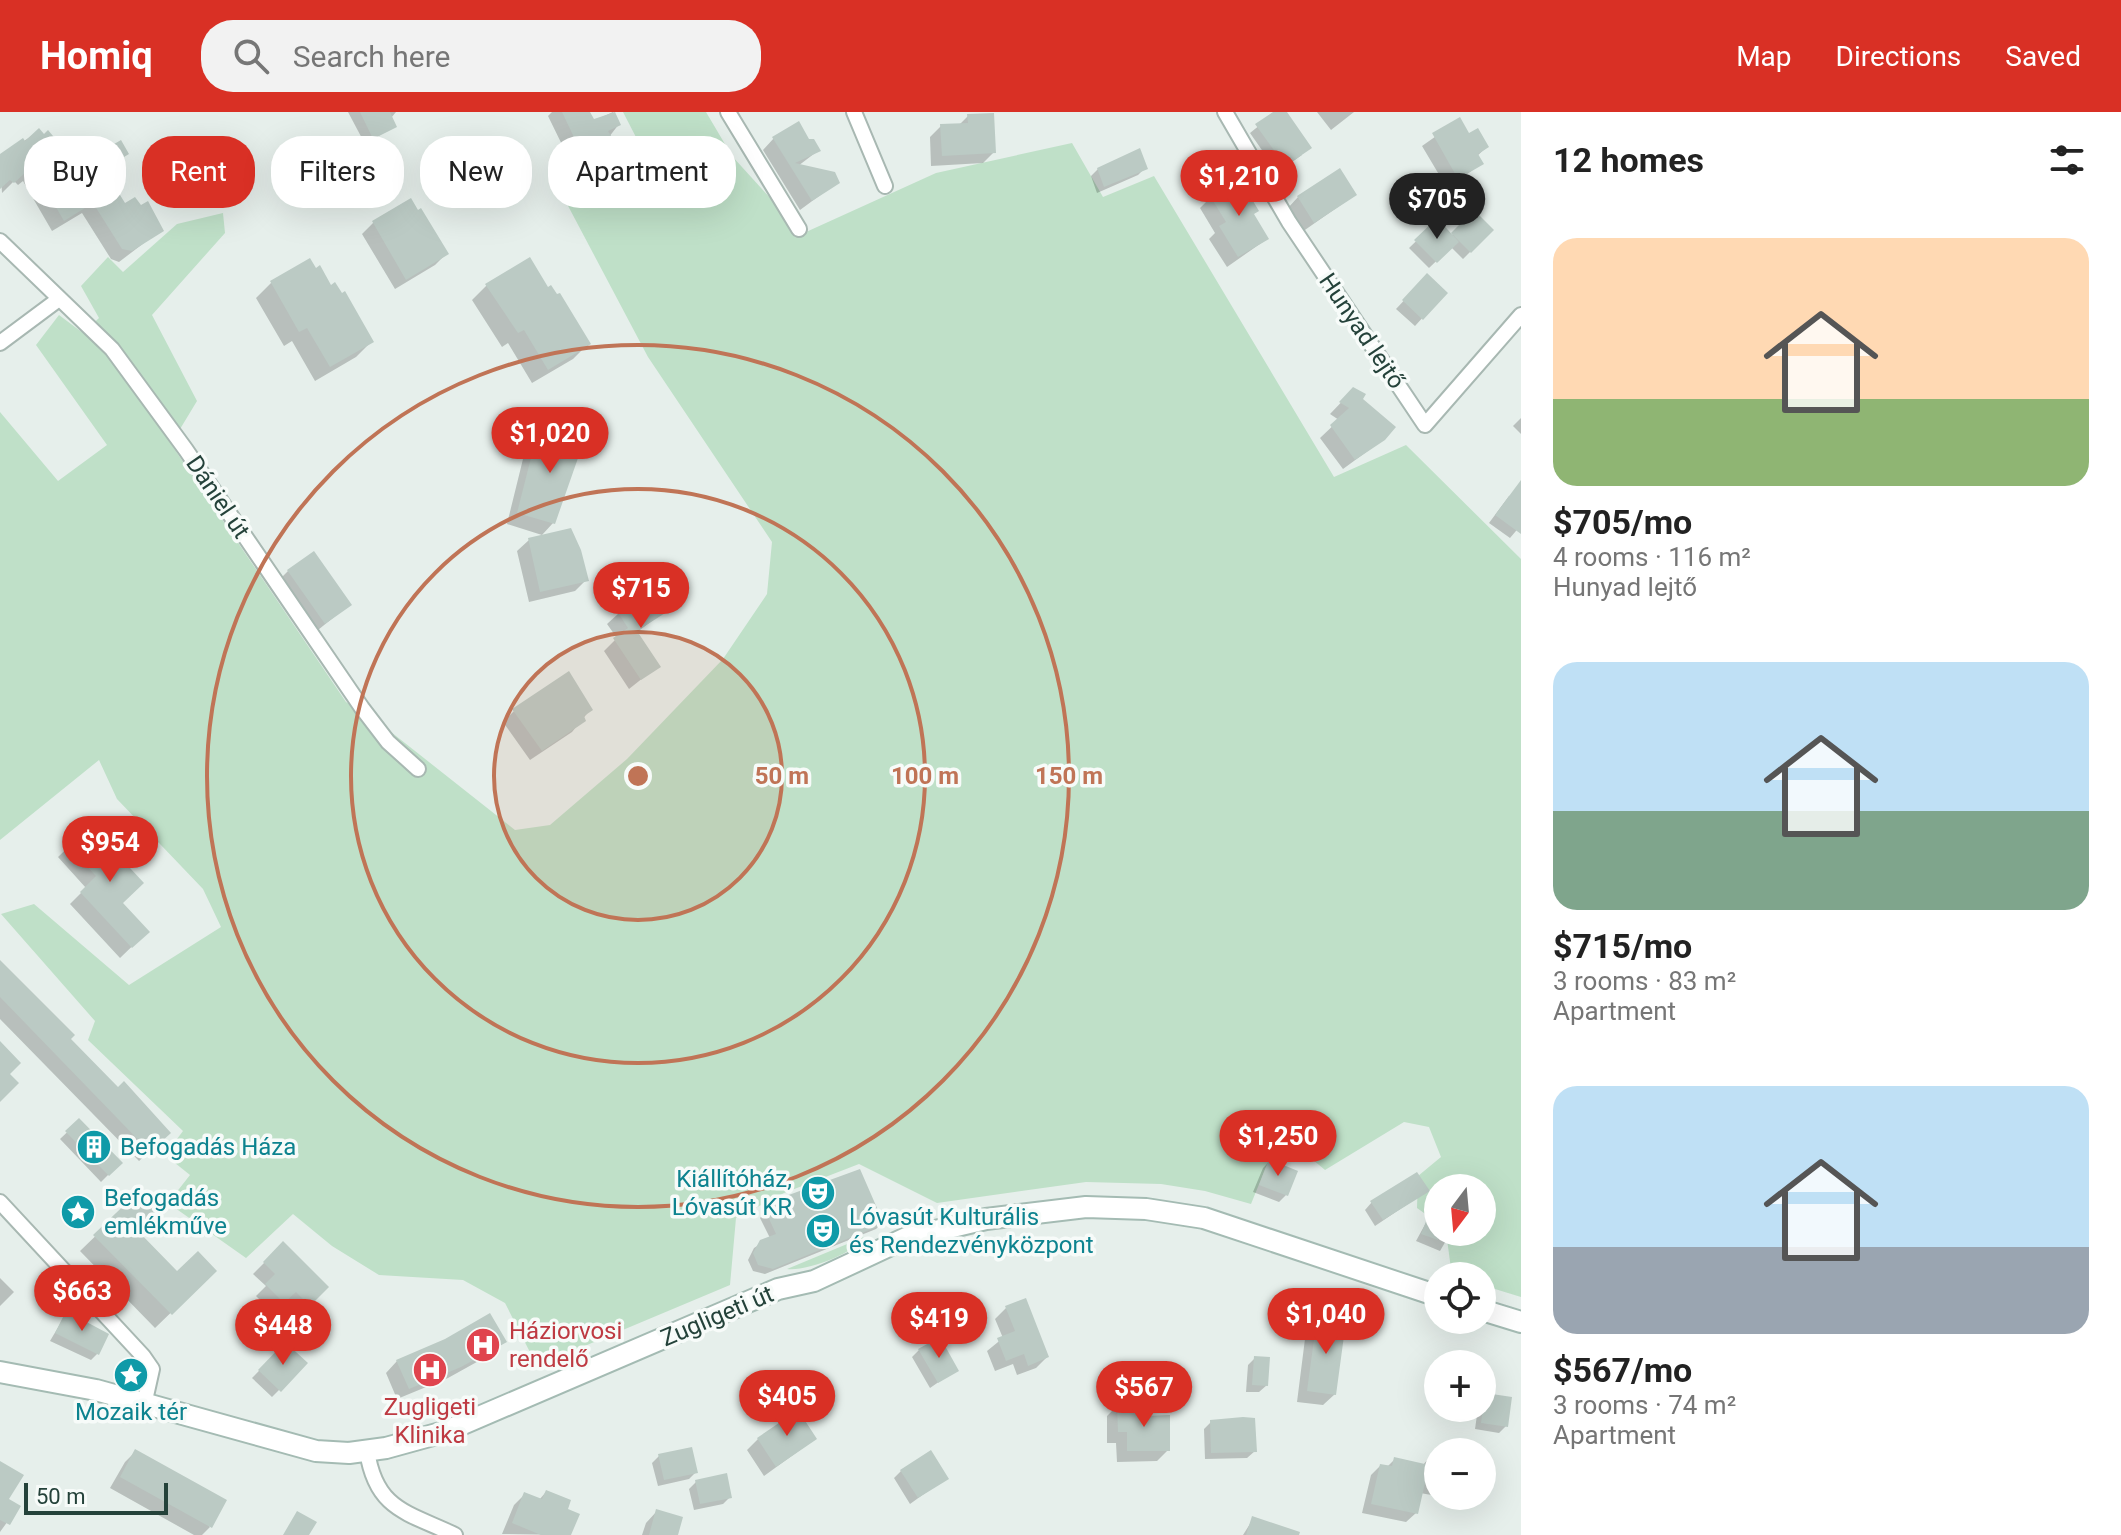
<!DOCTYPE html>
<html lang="en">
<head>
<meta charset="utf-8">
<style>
	body { margin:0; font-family:Roboto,sans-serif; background:#f2f2f2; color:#222; height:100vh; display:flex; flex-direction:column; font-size:30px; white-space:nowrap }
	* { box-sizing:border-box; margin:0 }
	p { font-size:26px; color:#767676 }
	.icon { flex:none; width:44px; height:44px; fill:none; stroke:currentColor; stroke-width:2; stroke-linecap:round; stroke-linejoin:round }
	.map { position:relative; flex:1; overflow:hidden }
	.sheet { display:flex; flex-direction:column; background:#fff; width:600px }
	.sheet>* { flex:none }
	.banner { position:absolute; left:24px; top:24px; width:760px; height:72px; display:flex; gap:16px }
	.needle { width:52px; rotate:196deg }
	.buttons { position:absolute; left:1424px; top:1062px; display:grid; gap:16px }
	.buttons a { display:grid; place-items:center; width:72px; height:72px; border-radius:50%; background:#fff; box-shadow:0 8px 32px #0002; font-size:40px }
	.scale { position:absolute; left:24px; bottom:20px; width:144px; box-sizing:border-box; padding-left:8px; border:4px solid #24423a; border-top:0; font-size:22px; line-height:28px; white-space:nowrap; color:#24423a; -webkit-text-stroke:6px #f7fbf9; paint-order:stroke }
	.price { position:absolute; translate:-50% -68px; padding:0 18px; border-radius:28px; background:#d93025; color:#fff; font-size:26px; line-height:52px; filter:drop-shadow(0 2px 4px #0008) }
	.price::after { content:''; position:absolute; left:50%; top:48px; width:24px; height:18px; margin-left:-12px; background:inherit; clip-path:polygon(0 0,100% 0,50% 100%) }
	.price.on { background:#222; color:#fff }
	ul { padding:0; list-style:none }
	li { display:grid; align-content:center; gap:16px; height:424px; padding:0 32px }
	li span { display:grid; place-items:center; height:248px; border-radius:24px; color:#555 }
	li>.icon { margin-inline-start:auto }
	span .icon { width:144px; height:144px; fill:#fffc; stroke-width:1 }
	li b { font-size:34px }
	h2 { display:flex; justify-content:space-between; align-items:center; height:96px; padding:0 32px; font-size:34px }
	.tag { padding:0 28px; border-radius:32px; background:#fff; box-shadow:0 8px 32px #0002; font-size:28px; line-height:72px }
	.tag.on { background:#d93025; color:#fff }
	header { display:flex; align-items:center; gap:48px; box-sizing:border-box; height:112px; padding:0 40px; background:#d93025; color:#fff }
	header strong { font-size:38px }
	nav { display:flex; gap:44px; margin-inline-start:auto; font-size:28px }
	.search { width:560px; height:72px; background:#f2f2f2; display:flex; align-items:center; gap:20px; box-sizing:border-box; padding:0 28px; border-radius:32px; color:#767676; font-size:30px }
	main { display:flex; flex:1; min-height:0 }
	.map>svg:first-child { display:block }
	.green { fill:#bfe0c8 }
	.shadow { fill:#0003 }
	.building { fill:#bbcac4 }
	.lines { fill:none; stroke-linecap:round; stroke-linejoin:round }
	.street-casing { stroke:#a8b8b2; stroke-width:18 }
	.secondary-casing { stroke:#a4bbb3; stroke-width:24 }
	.street { stroke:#fff; stroke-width:14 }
	.secondary { stroke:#fff; stroke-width:20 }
	.ring { fill:none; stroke:#c07456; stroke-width:4 }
	.labels { text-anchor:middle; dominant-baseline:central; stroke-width:7; stroke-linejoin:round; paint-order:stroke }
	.street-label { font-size:24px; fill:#24423a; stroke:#f7fbf9 }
	.culture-label { font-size:24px; fill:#0d838f; stroke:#f7fbf9; text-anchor:start }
	.health-label { font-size:24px; fill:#be3a42; stroke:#f7fbf9; text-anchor:start }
	.centre { fill:#c07456; stroke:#f7fbf9; stroke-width:4 }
	.ring-label { font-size:24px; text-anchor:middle; font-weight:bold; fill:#c07456; stroke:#f7fbf9; stroke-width:7; stroke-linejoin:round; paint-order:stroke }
</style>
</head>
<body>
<header>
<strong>Homiq</strong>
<div class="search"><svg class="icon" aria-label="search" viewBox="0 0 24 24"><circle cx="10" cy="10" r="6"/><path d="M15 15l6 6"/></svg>Search here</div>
<nav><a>Map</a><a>Directions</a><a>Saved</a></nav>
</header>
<main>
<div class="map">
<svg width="1521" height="1423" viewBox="0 0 1521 1423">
	<rect width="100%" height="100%" fill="#e6efeb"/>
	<path class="green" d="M623,0H706L732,44L783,100L795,125L936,61L1072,31L1103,85L1154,64L1334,365L1406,333L1521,447V1185L1482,1173V1164H1452L1446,1120H1482V1076H1438V1111L1417,1096L1418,1064L1441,1045L1429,1015L1404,1010L1325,1058L1306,1042L1266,1055L1251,1092L1205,1079L1161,1072L1086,1070L937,1091L859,1052L784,1081L736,1106L730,1173L537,1254L505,1191L463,1168L379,1163L332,1134L293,1102L246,1146L168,1091L190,1063L165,1043L183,1019L88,928L95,909L1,802L34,792L129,873L221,815L203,777L117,687L99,648L0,728V300L58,369L107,333L36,233L59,203L83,221L99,206L81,174L108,145L123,160L177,112L223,101L225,121L152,203L197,289L171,332L346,590L372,605L515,718L550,713L627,647L723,547L767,482L772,430L648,245L557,73L639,31Z
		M864,1125C856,1141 805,1160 787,1157Z"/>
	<path class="shadow" d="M348,0H396L391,6L395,14L365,32Z
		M552,0H588L593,9L613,0L619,12L599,38L571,51L548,4Z
		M1276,0H1284L1302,43L1282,57L1275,48L1271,51L1250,21Z
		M1317,0H1354L1331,18Z
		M968,4L994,40L983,51L931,54L930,25L941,14L959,13Z
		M1459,8L1468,24L1487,35L1477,44L1481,52L1447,76L1422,34Z
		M39,19L73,59L126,42L104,60L124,94L161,118L119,150L111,147L82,101L52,119L23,69L18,73L14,69L2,81L0,45Z
		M774,26L807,29L819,38L798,54L838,70L800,98L763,38Z
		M1145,56L1138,63L1097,81L1091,64L1098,57Z
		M1355,83L1302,120L1287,97L1298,85Z
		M1211,85L1267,127L1227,155L1209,127L1215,121L1200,96Z
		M410,89L446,142L435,153L395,177L362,122L373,111Z
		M1474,100L1492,118L1463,147L1451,135L1429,156L1409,136L1437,109L1451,124Z
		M1427,164L1445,181L1415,214L1396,197Z
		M271,171L330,175L371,230L356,245L315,269L292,229L284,234L256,186Z
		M487,173L588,232L573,247L532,271L508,231L502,235L472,188Z
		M1353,278L1384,327L1343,357L1320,326L1339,308L1330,302Z
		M1521,306V322L1513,314Z
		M545,316L553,411L542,423L507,412L523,347Z
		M1521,381V413L1510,426L1489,411L1509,384Z
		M529,428L586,468L575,479L529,490L517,439Z
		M288,459L349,493L313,522L277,470Z
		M670,495L636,521L658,554L629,577L604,539L617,526L607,512L619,501Z
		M590,598L572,620L530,648L503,610L514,599Z
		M89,715L121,791L147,820L120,846L70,792L86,776L58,745Z
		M0,854L158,1032L139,1049L0,907Z
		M79,1009L120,1051L101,1070L60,1027Z
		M1270,1049L1286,1083L1279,1090L1253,1080L1263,1056Z
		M1427,1079L1375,1114L1365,1098L1372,1090Z
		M139,1082L134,1119L177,1162L214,1159L155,1216L80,1139Z
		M776,1089L882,1111L876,1117L765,1162L753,1159L748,1148L754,1136L770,1126L760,1106Z
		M1428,1107L1438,1111V1120H1451L1440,1139L1416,1129Z
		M283,1132L326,1175L297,1203L283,1189L272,1200L256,1184L266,1174L253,1162Z
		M0,1166L14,1180L0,1194Z
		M1006,1196L1047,1245L1036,1256L1017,1263L1013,1252L995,1259L987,1239L1003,1226L995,1207Z
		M66,1202L98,1241L91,1248L50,1229Z
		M1317,1207L1335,1282L1323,1293L1297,1290L1306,1219Z
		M504,1230L493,1241L448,1266L397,1287L386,1261L397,1249Z
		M285,1232L305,1252L272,1285L252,1266Z
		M919,1238L956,1258L930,1276L912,1245Z
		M1255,1246L1267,1273L1259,1280H1246L1248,1253Z
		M1485,1284L1506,1314L1499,1321L1475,1317L1478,1296H1482Z
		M1118,1293L1141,1306L1168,1338L1157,1349L1117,1350L1116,1331H1107V1304Z
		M1211,1310L1255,1339L1247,1346L1205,1347L1204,1317Z
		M758,1327H815L764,1364L747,1338Z
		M1439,1334L1458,1338L1438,1340V1384H1452L1449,1386L1420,1381L1416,1401L1406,1410L1362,1401L1371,1363L1380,1354L1387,1355L1395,1347L1423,1353Z
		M136,1339L210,1415L202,1423H194L110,1376L125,1350Z
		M659,1344L696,1360L689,1367L658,1374L652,1351Z
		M0,1351L7,1388L18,1395L0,1420Z
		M901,1359L946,1366L910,1392L894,1366Z
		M696,1370L730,1385L723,1392L694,1398L689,1377Z
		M546,1380L565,1399L569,1423L502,1422L514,1393L525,1382L539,1388Z
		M657,1399L675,1423H642L646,1411Z
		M1253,1407L1274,1423H1243Z"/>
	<path class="building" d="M360,0H390L397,15L373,27Z
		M562,0H590L594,7L615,0L621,13L608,19L613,27L582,42Z
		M1273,0H1287L1312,36L1290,51L1283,42L1279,45L1255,12Z
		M994,1L996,41L942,44L940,12L968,11L967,2Z
		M1460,5L1469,21L1478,16L1489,35L1478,42L1484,52L1458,67L1432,21Z
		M799,9L809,27H814L821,39L795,51L835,60L840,71L812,89L772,25Z
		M39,16L44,22L48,18L58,30L53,34L73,56L121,28L129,42L104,57L125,91L135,85L141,93L148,89L164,119L132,139L122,137L93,91L64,109L35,59L30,63L27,59L14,71L10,68L0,77V42L23,26L25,29Z
		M1140,36L1148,57L1104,75L1097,56Z
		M1340,56L1357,83L1314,111L1297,84Z
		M1239,66L1259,99L1254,102L1269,127L1238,145L1219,114L1226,110L1210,84Z
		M411,86L418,98L421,96L449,142L406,168L372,109Z
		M1474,98L1494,118L1471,141L1451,121Z
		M1437,106L1459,130L1437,151L1414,128Z
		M530,145L548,175L551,173L557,182L560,181L591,232L548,258L524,218L518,221L485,172Z
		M310,146L316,156L320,153L331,173L335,170L342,181L345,179L374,230L330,255L307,216L299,220L270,169Z
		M1427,161L1448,181L1423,208L1402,188Z
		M1353,275L1366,282L1363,287L1396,315L1385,328L1355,348L1330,313L1349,296L1339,290Z
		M544,314L585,326L555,412L517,401L534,334L538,335Z
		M1521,368V422L1495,403Z
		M571,416L581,438L589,469L540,480L528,426Z
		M314,439L352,493L325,512L287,458Z
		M658,473L673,496L637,519L661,555L641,568L613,526L628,516L617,499Z
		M569,559L593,598L584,604L586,609L542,639L512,597Z
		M89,712L144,771L123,791L150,820L132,836L80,780L96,764L67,733Z
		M0,848L75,923L71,927L118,975L124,969L171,1021L150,1040L0,885Z
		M0,929L21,951L10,962L19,971L0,990Z
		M79,1006L123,1051L109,1064L65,1019Z
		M1269,1047L1298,1059L1288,1084L1259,1073Z
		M860,1057L884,1112L773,1157L758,1153L753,1141L760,1128L776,1122L765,1098L775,1088Z
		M1417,1060L1430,1079L1383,1108L1370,1089Z
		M139,1079L158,1098L137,1118L177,1159L198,1139L217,1159L172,1203L93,1123Z
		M1437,1082H1438V1128L1421,1122Z
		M283,1129L329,1175L310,1194L296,1180L284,1191L265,1172L275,1162L263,1150Z
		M1026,1186L1049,1245L1028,1254L1024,1242L1006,1249L997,1226L1015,1219L1005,1194Z
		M66,1199L109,1222L99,1243L55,1221Z
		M490,1201L507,1230L461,1255L409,1277L396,1248L445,1227Z
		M1317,1205L1346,1209L1336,1283L1307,1279Z
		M940,1225L959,1259L938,1271L918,1237Z
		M285,1230L308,1251L281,1280L258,1258Z
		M1254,1244L1270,1245L1268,1274L1252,1273Z
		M1485,1281L1512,1285L1508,1315L1481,1311Z
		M1117,1291H1143V1304L1170,1303V1339H1127V1320H1118Z
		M798,1298L817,1327L776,1355L757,1326Z
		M1243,1305L1255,1306L1257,1340L1211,1341L1210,1308Z
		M692,1335L698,1361L664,1368L658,1342Z
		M135,1337L227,1388L212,1416L120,1365Z
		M931,1338L949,1367L918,1386L900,1358Z
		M1394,1345L1438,1355V1373L1425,1371L1418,1402L1371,1392L1380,1352L1392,1354Z
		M0,1349L24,1363L9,1387L21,1394L10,1413L0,1408Z
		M727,1361L732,1386L700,1392L695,1368Z
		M546,1378L571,1388L568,1397L580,1402L571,1423H541L512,1411L524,1380L542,1387Z
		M656,1397L683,1405L678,1423H649Z
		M297,1399L317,1410L309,1423H283Z
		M1252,1404L1300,1420L1299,1423H1246Z"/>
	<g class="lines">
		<g class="street-casing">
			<path id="street" d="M728,0L799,117
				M854,0L885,74
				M1225,0L1289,110L1425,313L1521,203
				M0,129L112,237L186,338L362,596L388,630L418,657
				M0,231L59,187
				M0,1090L143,1244L152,1257L144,1293
				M367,1339C376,1398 407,1400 455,1423"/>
		</g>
		<g class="secondary-casing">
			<path id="secondary" d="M1482,1198L1521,1210
				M0,1260L96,1278L316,1339L349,1341L386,1336L444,1320L778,1177L814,1169L906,1126L986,1107L1086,1095L1146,1097L1204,1106L1438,1184"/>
		</g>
		<use href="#street" class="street"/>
		<use href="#secondary" class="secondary"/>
	</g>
	<circle cx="638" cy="664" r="144" fill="#c07456" fill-opacity=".12"/>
	<g class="ring">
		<circle cx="638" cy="664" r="144"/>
		<circle cx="638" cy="664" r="287"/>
		<circle cx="638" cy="664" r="431"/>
	</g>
	<defs>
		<g id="building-disc" transform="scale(1.8)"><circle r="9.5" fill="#0f9aa8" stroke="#f7fbf9"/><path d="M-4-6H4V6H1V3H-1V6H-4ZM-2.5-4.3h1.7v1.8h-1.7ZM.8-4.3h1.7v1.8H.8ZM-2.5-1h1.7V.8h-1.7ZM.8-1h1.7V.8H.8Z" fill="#fff"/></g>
		<g id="theatre-disc" transform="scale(1.8)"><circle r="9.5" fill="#0f9aa8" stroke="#f7fbf9"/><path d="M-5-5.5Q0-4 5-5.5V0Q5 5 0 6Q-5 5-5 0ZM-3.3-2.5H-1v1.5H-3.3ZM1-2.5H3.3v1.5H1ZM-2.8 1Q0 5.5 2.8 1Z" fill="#fff"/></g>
		<g id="sight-disc" transform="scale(1.8)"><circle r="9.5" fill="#0f9aa8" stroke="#f7fbf9"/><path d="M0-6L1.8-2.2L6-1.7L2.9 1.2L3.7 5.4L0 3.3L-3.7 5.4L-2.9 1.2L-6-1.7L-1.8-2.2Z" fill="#fff"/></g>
		<g id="hospital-disc" transform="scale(1.8)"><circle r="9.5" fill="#e0444e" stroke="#f7fbf9"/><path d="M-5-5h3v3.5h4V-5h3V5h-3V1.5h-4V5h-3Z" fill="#fff"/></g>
	</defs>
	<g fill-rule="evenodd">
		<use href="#building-disc" x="94" y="1035"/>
		<use href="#theatre-disc" x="818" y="1081"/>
		<use href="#sight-disc" x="78" y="1100"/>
		<use href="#theatre-disc" x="823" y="1119"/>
		<use href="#hospital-disc" x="483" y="1233"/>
		<use href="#hospital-disc" x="430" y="1258"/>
		<use href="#sight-disc" x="131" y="1263"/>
	</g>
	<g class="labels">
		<g class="street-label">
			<text transform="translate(1362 219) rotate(56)">Hunyad lejtő</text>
			<text transform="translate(218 385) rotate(56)">Dániel út</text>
			<text transform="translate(717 1204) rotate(-23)">Zugligeti út</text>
		</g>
		<g class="culture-label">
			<text x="120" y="1035">Befogadás Háza</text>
			<text x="792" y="1067" text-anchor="end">Kiállítóház,<tspan x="792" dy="28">Lóvasút KR</tspan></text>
			<text x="104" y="1086">Befogadás<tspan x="104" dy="28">emlékműve</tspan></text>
			<text x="849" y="1105">Lóvasút Kulturális<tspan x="849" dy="28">és Rendezvényközpont</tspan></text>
			<text x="131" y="1300" text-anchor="middle">Mozaik tér</text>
		</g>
		<g class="health-label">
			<text x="509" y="1219">Háziorvosi<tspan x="509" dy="28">rendelő</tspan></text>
			<text x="430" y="1295" text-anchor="middle">Zugligeti<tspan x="430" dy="28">Klinika</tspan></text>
		</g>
	</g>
	<circle cx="638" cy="664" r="12" class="centre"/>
	<g class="ring-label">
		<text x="782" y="672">50 m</text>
		<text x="925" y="672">100 m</text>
		<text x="1069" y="672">150 m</text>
	</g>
</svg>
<div class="buttons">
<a><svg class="needle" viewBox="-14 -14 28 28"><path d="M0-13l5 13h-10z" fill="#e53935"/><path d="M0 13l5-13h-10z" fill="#767676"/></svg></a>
<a><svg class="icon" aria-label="locate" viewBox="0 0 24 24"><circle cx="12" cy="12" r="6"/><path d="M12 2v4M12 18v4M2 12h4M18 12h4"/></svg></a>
<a>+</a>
<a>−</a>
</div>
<div class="scale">50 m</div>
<b class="price" style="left:1239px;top:106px">$1,210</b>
<b class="price on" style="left:1437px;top:129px">$705</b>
<b class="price" style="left:550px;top:363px">$1,020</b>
<b class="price" style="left:641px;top:518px">$715</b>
<b class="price" style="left:110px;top:772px">$954</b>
<b class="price" style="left:1278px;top:1066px">$1,250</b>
<b class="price" style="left:82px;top:1221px">$663</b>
<b class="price" style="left:1326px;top:1244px">$1,040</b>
<b class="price" style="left:939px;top:1248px">$419</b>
<b class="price" style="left:283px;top:1255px">$448</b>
<b class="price" style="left:1144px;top:1317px">$567</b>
<b class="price" style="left:787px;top:1326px">$405</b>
<div class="banner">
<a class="tag">Buy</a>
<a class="tag on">Rent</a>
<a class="tag">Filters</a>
<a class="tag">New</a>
<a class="tag">Apartment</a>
</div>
</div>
<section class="sheet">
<h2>12 homes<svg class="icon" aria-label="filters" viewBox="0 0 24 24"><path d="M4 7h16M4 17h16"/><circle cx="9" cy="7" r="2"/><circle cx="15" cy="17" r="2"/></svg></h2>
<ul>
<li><span style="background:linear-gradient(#ffd9b3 65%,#8fb573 0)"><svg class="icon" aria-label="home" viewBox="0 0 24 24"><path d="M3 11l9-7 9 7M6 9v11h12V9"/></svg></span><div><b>$705/mo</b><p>4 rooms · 116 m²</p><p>Hunyad lejtő</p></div></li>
<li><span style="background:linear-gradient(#bfe0f5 60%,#7fa58c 0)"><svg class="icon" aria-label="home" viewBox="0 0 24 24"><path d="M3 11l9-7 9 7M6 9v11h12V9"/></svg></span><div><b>$715/mo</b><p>3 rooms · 83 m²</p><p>Apartment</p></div></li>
<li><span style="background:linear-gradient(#bfe0f5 65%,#9aa5b1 0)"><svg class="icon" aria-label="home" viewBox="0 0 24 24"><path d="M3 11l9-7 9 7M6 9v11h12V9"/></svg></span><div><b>$567/mo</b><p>3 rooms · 74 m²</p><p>Apartment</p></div></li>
</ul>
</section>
</main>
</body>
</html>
